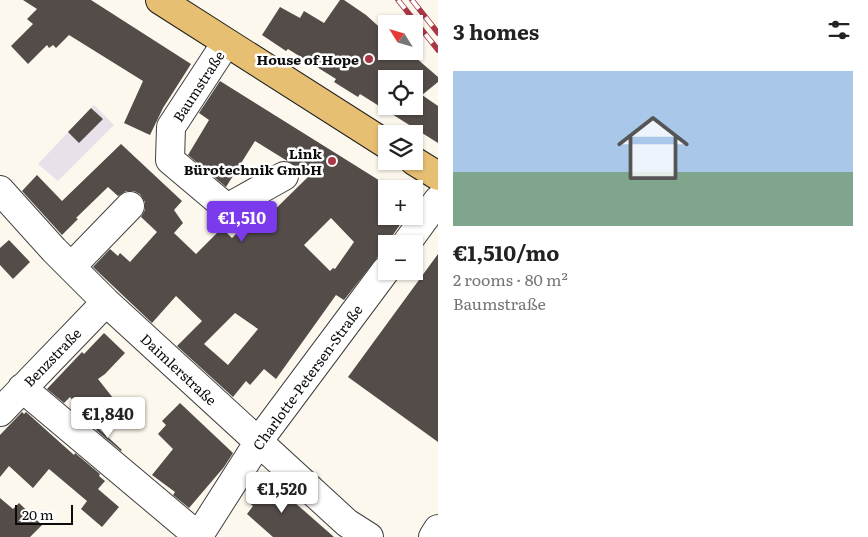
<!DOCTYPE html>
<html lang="en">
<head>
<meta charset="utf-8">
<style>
	body { margin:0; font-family:Literata,serif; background:#f2f2f2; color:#222; height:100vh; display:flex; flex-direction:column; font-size:19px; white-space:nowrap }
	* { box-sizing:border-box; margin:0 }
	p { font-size:16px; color:#767676 }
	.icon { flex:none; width:28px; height:28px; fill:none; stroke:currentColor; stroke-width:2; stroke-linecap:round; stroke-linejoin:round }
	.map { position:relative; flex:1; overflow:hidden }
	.details { display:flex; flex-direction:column; background:#fff; width:430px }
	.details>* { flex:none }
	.needle { width:32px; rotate:307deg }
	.fabs { position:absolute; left:378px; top:15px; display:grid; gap:10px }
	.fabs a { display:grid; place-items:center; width:45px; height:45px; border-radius:0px; background:#fff; box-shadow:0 1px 4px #0004; font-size:25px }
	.scale { position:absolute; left:15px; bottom:12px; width:58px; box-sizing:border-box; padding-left:5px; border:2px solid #0c0c0c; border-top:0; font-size:14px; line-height:18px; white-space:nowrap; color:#0c0c0c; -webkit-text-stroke:4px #fff; paint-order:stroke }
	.price { position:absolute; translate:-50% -42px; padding:0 11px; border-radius:5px; background:#fff; color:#222; font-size:16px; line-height:32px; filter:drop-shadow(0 1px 2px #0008) }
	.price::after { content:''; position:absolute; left:50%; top:30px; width:15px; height:11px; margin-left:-8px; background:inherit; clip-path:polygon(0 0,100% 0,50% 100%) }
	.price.on { background:#7c3aed; color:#fff }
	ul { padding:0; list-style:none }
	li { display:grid; align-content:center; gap:10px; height:265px; padding:0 15px }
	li+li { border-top:1px solid #e0e0e0 }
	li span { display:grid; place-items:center; height:155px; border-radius:0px; color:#555 }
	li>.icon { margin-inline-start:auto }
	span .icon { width:90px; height:90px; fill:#fffc; stroke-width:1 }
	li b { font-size:21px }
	h2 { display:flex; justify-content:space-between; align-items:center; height:60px; padding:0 15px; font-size:21px }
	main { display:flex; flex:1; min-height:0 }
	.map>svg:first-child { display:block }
	.industrial { fill:#e8e1e9 }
	.building { fill:#534c49; fill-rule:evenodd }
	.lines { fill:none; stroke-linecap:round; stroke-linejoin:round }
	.minor-casing { stroke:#3f3f3f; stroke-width:30 }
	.major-casing { stroke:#1d1d1d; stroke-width:30 }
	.minor { stroke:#fff; stroke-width:28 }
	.major { stroke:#e6bf73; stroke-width:28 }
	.rail-casing { stroke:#a83747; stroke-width:5.5 }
	.rail { stroke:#fff; stroke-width:4; stroke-dasharray:11; stroke-linecap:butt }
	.poi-dot { fill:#a83747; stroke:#fff; stroke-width:2 }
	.labels { text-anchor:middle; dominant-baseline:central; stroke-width:5; stroke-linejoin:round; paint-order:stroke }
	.poi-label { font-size:14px; font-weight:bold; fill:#0c0c0c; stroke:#fff; text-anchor:end }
	.street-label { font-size:14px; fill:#0c0c0c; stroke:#fff }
</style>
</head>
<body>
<main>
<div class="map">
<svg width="438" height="537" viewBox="0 0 438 537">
	<rect width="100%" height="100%" fill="#fcf8ed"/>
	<path class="industrial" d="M94,105L114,125L58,181L38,164Z"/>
	<path class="building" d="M23,0H91L191,64L163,108L150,135L124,123L143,81L69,35L56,48L53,45L49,48L47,45L28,64L11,46L33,24L27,19L37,9Z
		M340,0H344L366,15L386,33V51H408L438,77V82L422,95L438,106V143L360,94L358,97L334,82L336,79L288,49L286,51L262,35L280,7L300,18L304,11L324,23ZM386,79H414V106H386Z
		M220,81L393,189H386V216H406L377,258L344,300L336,295L276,379L264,369L250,385L246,381L233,397L177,346L202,321L176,296L152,323L93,267L110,249L118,256L120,253L130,262L157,232L141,217L145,210V202L140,194L134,191H126L118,196L108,187L76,218L78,219L62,235L22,191L37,175L62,201L121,144L182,201L174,210L183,223L174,233L196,254L222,228L232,238L248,222L255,229L310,175L255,141L226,187L188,155L209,120L199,113ZM331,218L354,242L335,269L333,268L330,271L304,245ZM235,313L258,329L228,365L204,344Z
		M91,108L103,119L79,143L68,132Z
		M9,240L30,262L13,279L0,265V248Z
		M438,254V442L348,377Z
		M104,333L125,353L105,374L98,379L113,398L109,401L113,406L91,424L70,397L64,403L47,389L82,352L84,354Z
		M180,403L233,453L224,467L189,508L173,495L175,492L152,475L173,449L158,434L166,425L162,421Z
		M22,412L24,414L26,412L74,455L75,453L100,474L99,476L105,481L98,489L119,507L102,527L81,509L87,501L49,469L33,488L9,466L0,477V435Z
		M98,428L122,450L121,451L96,430Z
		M269,476L287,491L285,494L334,537H273L247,514L253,506L247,501Z
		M0,498L13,509L19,503L42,525L30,537H0Z"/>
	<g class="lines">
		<g class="minor-casing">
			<path id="minor" d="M226,43L171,127L170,160L227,208L284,176
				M0,190L54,250L106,302L347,523L369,537
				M406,244L438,200
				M71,267L130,206
				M22,388L198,536
				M0,412L106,302
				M198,537L263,435L386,270
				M433,537L438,529"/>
		</g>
		<g class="major-casing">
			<path id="major" d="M160,0L386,144
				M414,161L438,176"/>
		</g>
		<use href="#minor" class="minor"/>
		<use href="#major" class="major"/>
		<g class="rail-casing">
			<path id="rail" d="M398,0L438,50
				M412,0L438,33"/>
		</g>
		<use href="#rail" class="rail"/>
	</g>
	<g class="poi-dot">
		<circle cx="369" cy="59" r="5"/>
		<circle cx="332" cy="161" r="5"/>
	</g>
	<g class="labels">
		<g class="poi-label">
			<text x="359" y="59">House of Hope</text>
			<text x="322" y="153">Link<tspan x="322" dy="16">Bürotechnik GmbH</tspan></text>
		</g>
		<g class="street-label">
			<text transform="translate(198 86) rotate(-57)">Baumstraße</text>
			<text transform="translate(52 357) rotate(-46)">Benzstraße</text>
			<text transform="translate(179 369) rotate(43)">Daimlerstraße</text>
			<text transform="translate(307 377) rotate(-54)">Charlotte-Petersen-Straße</text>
		</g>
	</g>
</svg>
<div class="fabs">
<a><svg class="needle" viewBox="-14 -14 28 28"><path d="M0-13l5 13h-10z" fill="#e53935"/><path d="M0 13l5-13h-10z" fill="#767676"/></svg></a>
<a><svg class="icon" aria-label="locate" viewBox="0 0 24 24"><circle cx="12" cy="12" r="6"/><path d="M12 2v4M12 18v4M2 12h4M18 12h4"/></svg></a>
<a><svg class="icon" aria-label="layers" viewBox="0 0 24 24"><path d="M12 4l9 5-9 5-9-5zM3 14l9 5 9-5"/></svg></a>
<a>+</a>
<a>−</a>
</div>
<div class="scale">20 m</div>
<b class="price on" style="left:242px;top:243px">€1,510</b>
<b class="price" style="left:108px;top:439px">€1,840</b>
<b class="price" style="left:282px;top:514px">€1,520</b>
</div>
<section class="details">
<h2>3 homes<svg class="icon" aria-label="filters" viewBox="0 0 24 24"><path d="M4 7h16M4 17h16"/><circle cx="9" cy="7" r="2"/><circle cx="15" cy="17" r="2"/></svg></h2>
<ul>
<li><span style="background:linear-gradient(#a9c7e8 65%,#7fa58c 0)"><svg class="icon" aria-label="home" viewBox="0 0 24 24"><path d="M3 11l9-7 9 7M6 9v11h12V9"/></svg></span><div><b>€1,510/mo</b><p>2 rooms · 80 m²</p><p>Baumstraße</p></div></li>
</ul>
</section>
</main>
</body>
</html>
